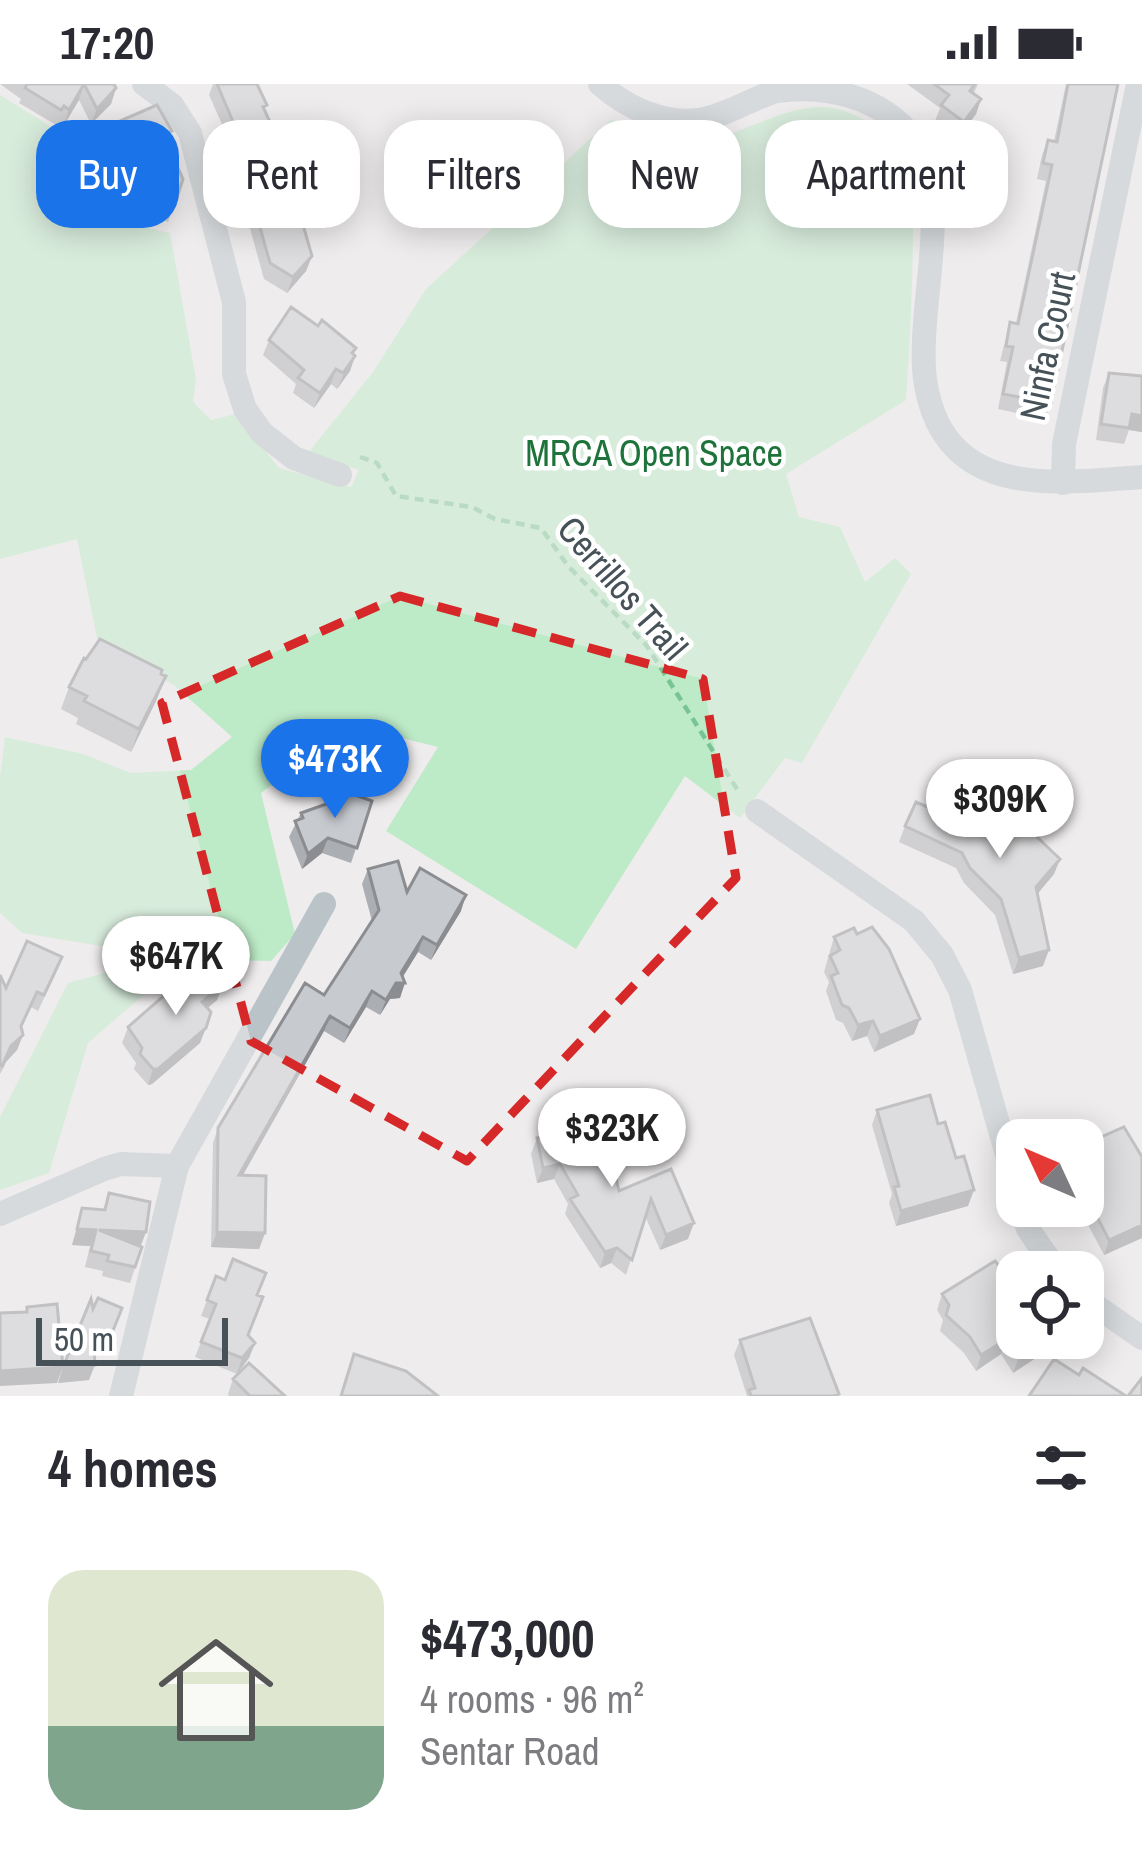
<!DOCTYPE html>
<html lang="en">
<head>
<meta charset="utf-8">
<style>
	body { margin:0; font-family:"Archivo Narrow",sans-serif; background:#f7f7f7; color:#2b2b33; height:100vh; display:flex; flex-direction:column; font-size:45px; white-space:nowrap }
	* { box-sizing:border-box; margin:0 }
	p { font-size:39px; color:#7c7c81 }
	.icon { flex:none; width:66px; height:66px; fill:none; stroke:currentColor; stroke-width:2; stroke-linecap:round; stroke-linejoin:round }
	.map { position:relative; height:1312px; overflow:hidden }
	.drawer { display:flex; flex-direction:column; background:#fff; flex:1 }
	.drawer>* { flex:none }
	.top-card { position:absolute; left:36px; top:36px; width:1071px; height:108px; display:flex; gap:24px }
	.needle { width:78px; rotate:314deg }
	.tools { position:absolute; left:996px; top:1035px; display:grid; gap:24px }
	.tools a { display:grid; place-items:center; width:108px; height:108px; border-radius:24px; background:#fff; box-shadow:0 6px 30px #0003; font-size:60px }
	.scale { position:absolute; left:36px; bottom:30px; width:192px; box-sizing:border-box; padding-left:12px; border:6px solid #465258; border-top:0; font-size:33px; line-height:42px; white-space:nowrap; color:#465258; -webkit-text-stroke:9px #fff; paint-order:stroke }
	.price { position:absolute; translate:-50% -102px; padding:0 27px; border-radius:42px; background:#fff; color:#222; font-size:39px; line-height:78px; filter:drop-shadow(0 3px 6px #0008) }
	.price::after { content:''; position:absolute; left:50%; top:72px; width:36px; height:27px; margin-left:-18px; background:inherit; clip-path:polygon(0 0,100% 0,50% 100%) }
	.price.active { background:#1a73e8; color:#fff }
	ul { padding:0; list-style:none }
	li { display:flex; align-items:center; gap:36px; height:300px; padding:0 48px }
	li span { display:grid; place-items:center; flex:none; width:336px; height:240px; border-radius:36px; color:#555 }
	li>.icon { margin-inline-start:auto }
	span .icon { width:144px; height:144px; fill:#fffc; stroke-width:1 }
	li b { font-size:51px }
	h2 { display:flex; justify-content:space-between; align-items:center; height:144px; padding:0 48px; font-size:51px }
	.tag { padding:0 42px; border-radius:36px; background:#fff; box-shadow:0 6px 30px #0003; font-size:42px; line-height:108px }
	.tag.active { background:#1a73e8; color:#fff }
	.status { display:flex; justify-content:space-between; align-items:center; height:84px; padding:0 60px; background:#fff; direction:ltr }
	.status svg { height:33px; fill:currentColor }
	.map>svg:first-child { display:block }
	.green { fill:#bdeac7 }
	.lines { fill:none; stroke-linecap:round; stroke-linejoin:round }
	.path { stroke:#78c593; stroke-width:4.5; stroke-dasharray:9 6; stroke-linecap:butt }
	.street { stroke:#b9c3c8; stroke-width:24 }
	.wall { fill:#abaeb2 }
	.shaded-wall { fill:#8b8d91 }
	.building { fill:#c7cacf; stroke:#8b8d91; stroke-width:3 }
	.marked { fill:none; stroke:#d62828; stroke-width:9; stroke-dasharray:24 15; stroke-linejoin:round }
	.labels { text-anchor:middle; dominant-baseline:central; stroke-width:9; stroke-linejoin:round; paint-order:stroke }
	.street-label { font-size:36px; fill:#465258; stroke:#fff }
	.park-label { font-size:36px; fill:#1d733a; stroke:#fff }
</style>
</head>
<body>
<div class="status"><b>17:20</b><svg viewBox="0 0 49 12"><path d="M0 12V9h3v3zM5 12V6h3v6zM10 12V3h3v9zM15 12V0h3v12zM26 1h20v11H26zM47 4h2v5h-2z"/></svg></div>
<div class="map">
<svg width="1142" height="1312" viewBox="0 0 1142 1312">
	<rect width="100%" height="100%" fill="#efeced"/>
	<path class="green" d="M0,11L84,63L129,140L170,149L196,295L193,318L211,336L236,330L279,384L351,403L359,386L308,369L373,288L426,205L611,36C634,44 667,61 690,59C737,56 778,22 824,23C858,24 896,55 910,86C916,101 913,125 913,141C913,200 910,258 906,316L786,390L799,433L840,443L865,498L895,474L911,490L802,679L785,674L740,734L685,692L576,865L386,747L438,663L350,641L261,709L295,850L271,877L185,875L88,959L49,1089L0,1106V1033L68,899L108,888L119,865L22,849L0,829V692L5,653L83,670L131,689L191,686L232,653L175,602L98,559L77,455L0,475Z"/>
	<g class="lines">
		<path class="path" d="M360,373L377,379L396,412L472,423L495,435L541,444L568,482L647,562L740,710"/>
		<path class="street" d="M144,0L172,21L190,49L234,218V290L245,325L262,349L294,374L340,391
			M600,0C625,23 664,41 699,36C725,32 751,15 776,7C827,0 881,13 913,54C935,83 934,126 932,159C930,200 920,256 925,295C942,415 1051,400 1142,393
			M1063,399L1064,360L1138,0
			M757,727L914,837L942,871L960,906L1017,1106
			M1021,1122L1028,1145L1058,1188
			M0,1130L104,1085L121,1080L177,1082
			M1083,1213L1142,1254
			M121,1312L177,1082L324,820"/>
	</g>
	<path class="wall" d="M0,0H114L116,4L111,20L91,40L79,16L64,41L58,38L56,41L19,19L21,15Z
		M213,0H257L270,38L266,48L265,73L241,83L209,11Z
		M907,0H978L974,9L981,15L976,30L959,53L935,37L940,24Z
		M1066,0H1118L1051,319L1045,335L998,325L1007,278L1000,277L1010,238L1016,239L1046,97L1037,95L1042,71L1048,56L1054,57Z
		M106,43L172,47L167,60L183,95L168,138L132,125L136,113L124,109L101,59Z
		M254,122L298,126L312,172L306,187L287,209L264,195L248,137Z
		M318,242L356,264L353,270L355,272L350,287L337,305L331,300L314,324L293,309L296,300L263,271L269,256Z
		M1109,289L1142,348L1129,346L1124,360L1096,356L1103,304Z
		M69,603L157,615L131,668L76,640L78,634L61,625Z
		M372,717L351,779L322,769L302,785L289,753L301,729Z
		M1014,730L1044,742L1039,754L1060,775L1054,790L1037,810L1043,882L1013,890L995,831L964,799L956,784L899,758L905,742L973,736Z
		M368,785L407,808L461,827L431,876L418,868L403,892L400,914L390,915L380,931L366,923L344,959L324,947L242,1091L265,1149L259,1165L211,1163L213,1059L218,1044L324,911L372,837L362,800Z
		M834,853L914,950L874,968L867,952L852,957L843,939L836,936L826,907L829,898L824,888Z
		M56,889L38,927L31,923L21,944L23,951L17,966L6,978L0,990V891L6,904Z
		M223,900L217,916L208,924L200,959L152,1000L148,1001L134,985L136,979L122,959L128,943Z
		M877,1026L938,1040L968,1122L896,1142L889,1119L892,1110L872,1041Z
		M537,1054L619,1107L671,1085L688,1155L660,1166L645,1132L626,1191L611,1179L600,1184L565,1130L568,1120L554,1095L537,1099L531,1070Z
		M1083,1061L1142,1073V1154L1104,1171L1078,1122H1083Z
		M109,1109L142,1163L130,1199L102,1192L103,1187L85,1183L90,1162L72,1161L82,1124L103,1126Z
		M216,1192L257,1211L248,1252L255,1259L249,1274L237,1290L195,1273L210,1235L201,1232Z
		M942,1210L1017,1254L1039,1272L1013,1289L1001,1270L976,1287L964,1269L940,1247L943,1236L937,1226Z
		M122,1224L105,1270L94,1266L89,1296L58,1299L93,1225Z
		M740,1256L839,1312H747L734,1271Z
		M233,1295L285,1312H229L228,1310Z"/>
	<path class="shaded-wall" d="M84,0L79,16L64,41L69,26Z
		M116,4L111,20L91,40L97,25Z
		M981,15L976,30L959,53L964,38Z
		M271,58L265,73L241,83L246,68Z
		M312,172L306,187L287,209L293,193Z
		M356,264L350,279L355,272L350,287L337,305Z
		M336,285L331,300L314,324L320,309Z
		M1132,330L1142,332V348L1129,346Z
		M166,592L157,615L131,668L139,645Z
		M328,754L322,769L302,785L308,770Z
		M1060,775L1054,790L1030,819L1036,803Z
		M466,811L461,827L431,876L437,861Z
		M423,853L418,868L399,899H405L400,914L390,915L380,931L386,916Z
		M1049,866L1043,882L1013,890L1019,874Z
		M223,900L217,916L197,933L202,918Z
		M372,907L366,923L344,959L350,944Z
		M330,932L324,947L234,1107L239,1091Z
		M920,935L914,950L874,968L880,952Z
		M873,937L867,952L852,957L858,941Z
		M206,944L200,959L152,1000L148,1001L153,985Z
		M23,951L17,966L6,978L0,990L11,962Z
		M560,1080L554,1095L537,1099L543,1084Z
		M974,1106L968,1122L896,1142L901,1127Z
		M694,1139L688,1155L660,1166L666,1151Z
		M1142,1141V1154L1104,1171L1109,1156Z
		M77,1145L96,1146L90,1162L72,1161Z
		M99,1146L146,1148L140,1164Z
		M217,1148L265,1149L259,1165L211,1163Z
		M617,1164L611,1179L600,1184L605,1168Z
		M1007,1255L1001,1270L976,1287L981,1271Z
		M1045,1257L1039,1272L1013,1289L1019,1273Z
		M255,1259L249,1274L237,1290L242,1274Z
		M95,1281L89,1296L58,1299L63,1283Z
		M63,1283L57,1299L0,1302V1287Z"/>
	<path class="building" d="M27,0H114L116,4L97,25L84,0L69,26L64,22L61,26L25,4Z
		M217,0H257L267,21L263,23L270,38L263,41L271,58L246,68Z
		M934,0H975L970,7L981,15L964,38L941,21L949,11Z
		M1068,0H1118L1051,319L1003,310L1013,263L1006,262L1010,238L1018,240L1052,81L1043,79L1048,56L1057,58Z
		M157,21L172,47L163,51L183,95L174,122L138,110L142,98L130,94L106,43Z
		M274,88L303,111L297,120L312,172L293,193L270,179L254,122Z
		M291,223L318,242L322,236L356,264L352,269L355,272L343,289L336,285L320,309L298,294L304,286L269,256Z
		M1109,289L1142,292V332L1132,330L1129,344L1101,340Z
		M100,555L162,586L161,590L166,592L139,645L84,617L87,612L69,603L84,574L86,575Z
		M339,705L372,717L357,764L328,754L308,770L295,737L303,734L301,729L332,718Z
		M996,713L1014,730L1023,721L1044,742L1035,751L1060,775L1036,803L1049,866L1019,874L1001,815L970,784L962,769L905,742L916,718L961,737L967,731L973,736Z
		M398,777L407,808L420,784L466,811L437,861L423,853L401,889L405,899H396L386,916L372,907L350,944L330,932L239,1091L266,1092L265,1149L217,1148L218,1044L305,899L324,911L379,826L368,785Z
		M872,843L889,865L920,935L880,952L873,937L858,941L849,924L842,921L831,892L838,889L830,872L840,866L834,853L854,844L857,850Z
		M27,857L62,873L44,911L37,908L21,942L23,951L11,962L2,982L0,981V891L6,904Z
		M199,881L207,882L223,900L202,918L211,928L206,944L158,985H153L140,970L142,964L128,943Z
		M930,1011L938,1040L945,1038L956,1074L964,1072L974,1106L901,1127L894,1103L899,1102L877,1026Z
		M603,1039L619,1107L671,1085L694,1139L666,1151L651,1115L632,1176L617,1164L605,1168L570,1115L578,1111L560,1080L543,1084L537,1054Z
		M1124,1043L1142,1073V1141L1109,1156L1083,1106V1083L1085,1082L1083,1076V1061Z
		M109,1109L150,1118L146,1148L99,1146L142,1163L135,1183L107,1177L109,1171L91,1167L96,1146L77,1145L82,1124L105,1126Z
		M233,1175L266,1189L257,1211L263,1213L248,1251L255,1259L242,1274L201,1258L216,1220L207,1216L216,1192L225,1196Z
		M995,1177L1017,1204V1254H1043L1045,1257L1019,1273L1007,1255L981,1271L970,1253L946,1231L949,1221L942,1210Z
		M98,1214L122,1224L110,1254L93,1247L95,1281L63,1283L91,1215L93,1225Z
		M57,1220L63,1283L0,1287V1229L27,1228V1223Z
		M810,1234L839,1310L834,1312H751L749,1306L755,1304L740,1256Z
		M354,1270L406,1287L438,1312H341Z
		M1054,1275L1079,1291L1083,1284L1126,1312H1029Z
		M249,1279L285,1312H250L233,1295Z
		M1142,1294V1312H1128Z"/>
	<path d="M0 0H1142V1312H0ZM400,512L703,595L736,794L467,1077L251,957L162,619Z" fill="#efeced" fill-opacity=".55" fill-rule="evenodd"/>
	<path class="marked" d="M400,512L703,595L736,794L467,1077L251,957L162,619Z"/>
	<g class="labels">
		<g class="street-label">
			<text transform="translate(1047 262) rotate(-78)">Ninfa Court</text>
			<text transform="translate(623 504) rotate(49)">Cerrillos Trail</text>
		</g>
		<g class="park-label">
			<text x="654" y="369">MRCA Open Space</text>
		</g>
	</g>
</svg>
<div class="tools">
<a><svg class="needle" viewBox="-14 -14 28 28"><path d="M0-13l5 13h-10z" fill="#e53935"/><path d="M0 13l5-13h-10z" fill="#7c7c81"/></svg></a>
<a><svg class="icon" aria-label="locate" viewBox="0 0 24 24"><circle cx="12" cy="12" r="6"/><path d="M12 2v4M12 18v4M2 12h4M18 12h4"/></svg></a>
</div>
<div class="scale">50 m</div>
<b class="price active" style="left:335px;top:737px">$473K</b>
<b class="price" style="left:1000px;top:777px">$309K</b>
<b class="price" style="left:176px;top:934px">$647K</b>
<b class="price" style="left:612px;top:1106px">$323K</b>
<div class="top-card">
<a class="tag active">Buy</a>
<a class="tag">Rent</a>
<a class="tag">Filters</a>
<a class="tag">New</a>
<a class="tag">Apartment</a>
</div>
</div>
<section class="drawer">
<h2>4 homes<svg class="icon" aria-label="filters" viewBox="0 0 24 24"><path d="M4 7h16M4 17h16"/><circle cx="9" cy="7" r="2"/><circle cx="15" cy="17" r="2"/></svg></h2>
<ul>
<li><span style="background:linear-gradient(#dfe7d0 65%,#7fa58c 0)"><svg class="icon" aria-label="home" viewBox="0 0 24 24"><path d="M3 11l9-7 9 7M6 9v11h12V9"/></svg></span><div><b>$473,000</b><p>4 rooms · 96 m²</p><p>Sentar Road</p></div></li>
</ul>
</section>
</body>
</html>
